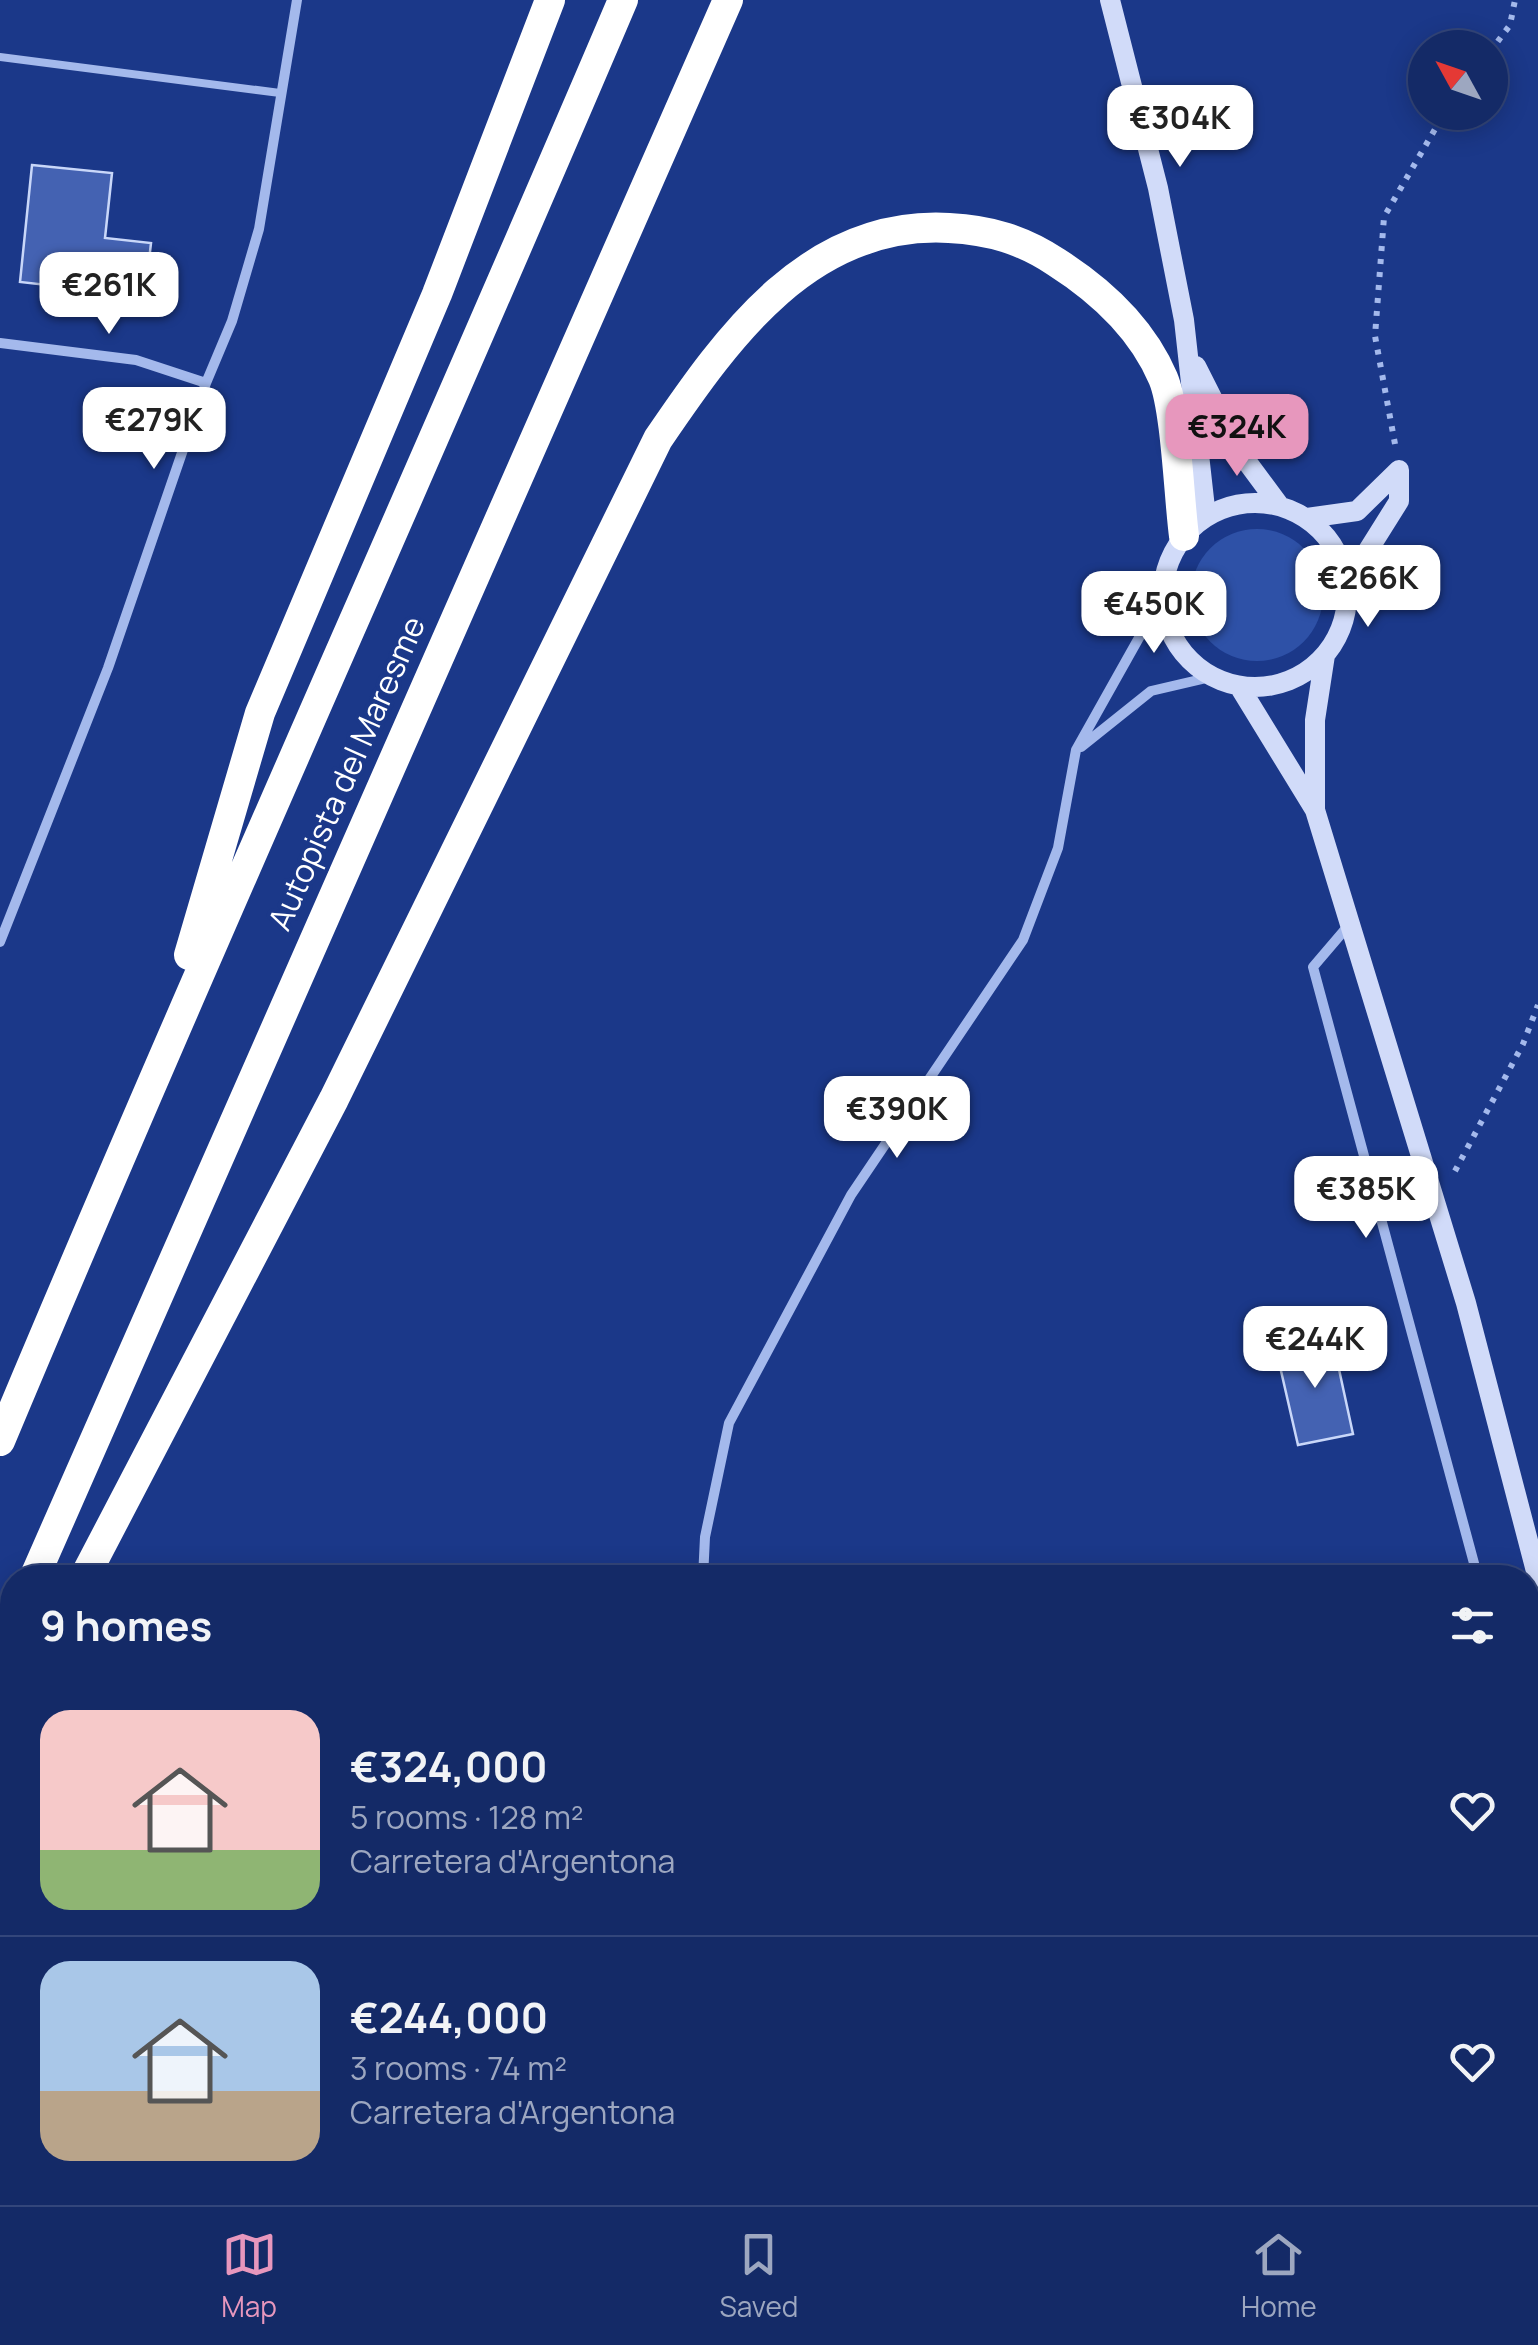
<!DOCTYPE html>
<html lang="en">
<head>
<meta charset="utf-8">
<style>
	body { margin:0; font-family:Manrope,sans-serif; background:#213670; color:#f1f3f6; height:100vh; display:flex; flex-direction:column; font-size:38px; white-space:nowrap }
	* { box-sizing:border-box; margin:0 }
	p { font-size:32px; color:#9da7c0 }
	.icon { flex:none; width:55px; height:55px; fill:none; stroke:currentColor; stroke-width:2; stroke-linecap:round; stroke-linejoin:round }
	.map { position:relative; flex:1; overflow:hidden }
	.sheet { position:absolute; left:0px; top:1565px; width:1540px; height:640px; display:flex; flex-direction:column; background:#142a67; border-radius:40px 40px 0 0; box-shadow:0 5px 25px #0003,0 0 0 2px #33467b }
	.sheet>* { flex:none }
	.needle { width:65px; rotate:310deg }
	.buttons { position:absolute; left:1408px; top:30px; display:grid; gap:20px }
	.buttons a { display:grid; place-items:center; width:100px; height:100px; border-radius:50%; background:#142a67; box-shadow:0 5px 25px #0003,0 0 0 2px #33467b; font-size:50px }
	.price { position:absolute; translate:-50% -85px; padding:0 22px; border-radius:20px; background:#fff; color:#222; font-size:32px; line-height:65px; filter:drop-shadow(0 2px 5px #0008) }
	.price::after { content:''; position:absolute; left:50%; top:60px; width:30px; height:22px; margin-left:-15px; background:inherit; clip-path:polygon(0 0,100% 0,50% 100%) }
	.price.on { background:#e797bd; color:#111 }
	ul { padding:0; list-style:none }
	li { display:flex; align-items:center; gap:30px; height:250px; padding:0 40px }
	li+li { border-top:2px solid #33467b }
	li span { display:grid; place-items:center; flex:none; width:280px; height:200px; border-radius:30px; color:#555 }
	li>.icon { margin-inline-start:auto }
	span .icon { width:120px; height:120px; fill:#fffc; stroke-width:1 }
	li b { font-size:42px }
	h2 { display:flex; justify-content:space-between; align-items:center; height:120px; padding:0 40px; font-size:42px }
	.tab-bar { display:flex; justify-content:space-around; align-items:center; height:140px; border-top:2px solid #33467b; background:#142a67; font-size:28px; color:#9da7c0 }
	.tab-bar a { display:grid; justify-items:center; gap:5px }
	.tab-bar .on { color:#e797bd }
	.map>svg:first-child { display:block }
	.green { fill:#2e51a7 }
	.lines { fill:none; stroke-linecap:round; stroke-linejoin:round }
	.stream { stroke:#97b1ee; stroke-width:11 }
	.building { fill:#4462b2; stroke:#c9d7f9; stroke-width:2.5 }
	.path { stroke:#a4b9ec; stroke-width:6; stroke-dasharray:5 8; stroke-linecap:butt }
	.lane { stroke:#a4b9ec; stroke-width:8 }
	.street { stroke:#a4b9ec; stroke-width:10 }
	.secondary { stroke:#d1dbf9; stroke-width:20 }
	.highway { stroke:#fff; stroke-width:30 }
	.labels { text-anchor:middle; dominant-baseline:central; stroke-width:8; stroke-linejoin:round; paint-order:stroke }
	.street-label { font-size:32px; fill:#fff; stroke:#1b3889 }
</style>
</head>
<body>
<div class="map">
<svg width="1538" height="2205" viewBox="0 0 1538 2205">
	<rect width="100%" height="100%" fill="#1b3889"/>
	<path class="green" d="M1191 595a66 66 0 1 1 132 0a66 66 0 1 1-132 0Z"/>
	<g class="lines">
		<path class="stream" d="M1393,2192L1464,2205"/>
	</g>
	<path class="building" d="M32,165L112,173L105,238L151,243L145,296L20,282Z
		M1332,1337L1353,1434L1298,1445L1276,1349Z
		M1528,1908L1538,1956V2205H1487L1438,2192H1528Z"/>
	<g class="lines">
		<path class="path" d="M1490,52L1510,25L1515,0
			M1395,444L1375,336L1384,217L1445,112
			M1455,1171L1523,1044L1538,1005"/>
		<path class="lane" d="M0,57L280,93"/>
		<path class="street" d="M0,343L136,360L206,383
			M1081,747L1151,691L1211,677
			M1348,926L1313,967L1478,1578
			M0,942L108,668L206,383L232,321L259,229L297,0
			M703,1578L705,1537L729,1423L851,1195L1023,940L1058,848L1076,750L1163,595
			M1528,1767L1538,1807
			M1375,2192L1394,2205
			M639,2205L644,2192"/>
		<path class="secondary" d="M1110,0L1158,188L1184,320L1206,517
			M1196,366L1239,451L1279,505
			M1163 595a92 92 0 1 1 184 0a92 92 0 1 1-184 0Z
			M1307,518L1357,511L1399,470
			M1347,584L1399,501V470
			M1239,686L1315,810L1466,1303L1538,1579
			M1315,808V720L1325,655"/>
		<path class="highway" d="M189,955L260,713L437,294L550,0
			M0,1441C202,958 418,482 623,0
			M34,1578L728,0
			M84,1578L334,1099L658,439C728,336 810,220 949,228C990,230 1023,240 1056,262C1100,290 1142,329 1163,378C1176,408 1179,499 1184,536
			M0,1656L12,1627
			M0,1735L12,1716"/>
	</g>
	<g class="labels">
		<g class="street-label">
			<text transform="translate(346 773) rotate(-66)">Autopista del Maresme</text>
		</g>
	</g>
</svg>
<div class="buttons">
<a><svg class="needle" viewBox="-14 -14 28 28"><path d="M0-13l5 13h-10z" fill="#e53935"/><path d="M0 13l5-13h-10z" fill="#9da7c0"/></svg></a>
</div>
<b class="price" style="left:1180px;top:170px">€304K</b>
<b class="price" style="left:109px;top:337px">€261K</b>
<b class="price" style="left:154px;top:472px">€279K</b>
<b class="price on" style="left:1237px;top:479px">€324K</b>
<b class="price" style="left:1368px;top:630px">€266K</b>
<b class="price" style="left:1154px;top:656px">€450K</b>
<b class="price" style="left:897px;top:1161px">€390K</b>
<b class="price" style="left:1366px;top:1241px">€385K</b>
<b class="price" style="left:1315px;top:1391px">€244K</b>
<section class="sheet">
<h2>9 homes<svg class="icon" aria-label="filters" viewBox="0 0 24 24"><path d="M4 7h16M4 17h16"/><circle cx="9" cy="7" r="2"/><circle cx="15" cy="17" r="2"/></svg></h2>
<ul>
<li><span style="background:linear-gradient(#f6c9c9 70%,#8fb573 0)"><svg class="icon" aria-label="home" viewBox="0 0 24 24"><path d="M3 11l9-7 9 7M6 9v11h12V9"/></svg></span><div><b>€324,000</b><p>5 rooms · 128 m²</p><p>Carretera d'Argentona</p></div><svg class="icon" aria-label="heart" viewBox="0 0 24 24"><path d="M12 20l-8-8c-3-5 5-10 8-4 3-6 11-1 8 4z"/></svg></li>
<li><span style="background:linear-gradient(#a9c7e8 65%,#b9a48a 0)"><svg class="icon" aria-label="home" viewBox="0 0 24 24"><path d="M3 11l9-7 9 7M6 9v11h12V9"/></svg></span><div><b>€244,000</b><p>3 rooms · 74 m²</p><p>Carretera d'Argentona</p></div><svg class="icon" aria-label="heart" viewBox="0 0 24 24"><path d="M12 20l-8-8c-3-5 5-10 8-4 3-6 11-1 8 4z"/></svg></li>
</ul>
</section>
</div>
<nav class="tab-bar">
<a class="on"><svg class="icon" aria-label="map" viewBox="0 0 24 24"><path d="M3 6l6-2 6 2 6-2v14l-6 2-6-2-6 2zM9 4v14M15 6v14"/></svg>Map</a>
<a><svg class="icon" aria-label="saved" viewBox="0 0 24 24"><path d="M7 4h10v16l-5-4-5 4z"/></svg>Saved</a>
<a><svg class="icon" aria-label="home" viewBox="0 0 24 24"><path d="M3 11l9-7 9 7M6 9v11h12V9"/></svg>Home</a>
</nav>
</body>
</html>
